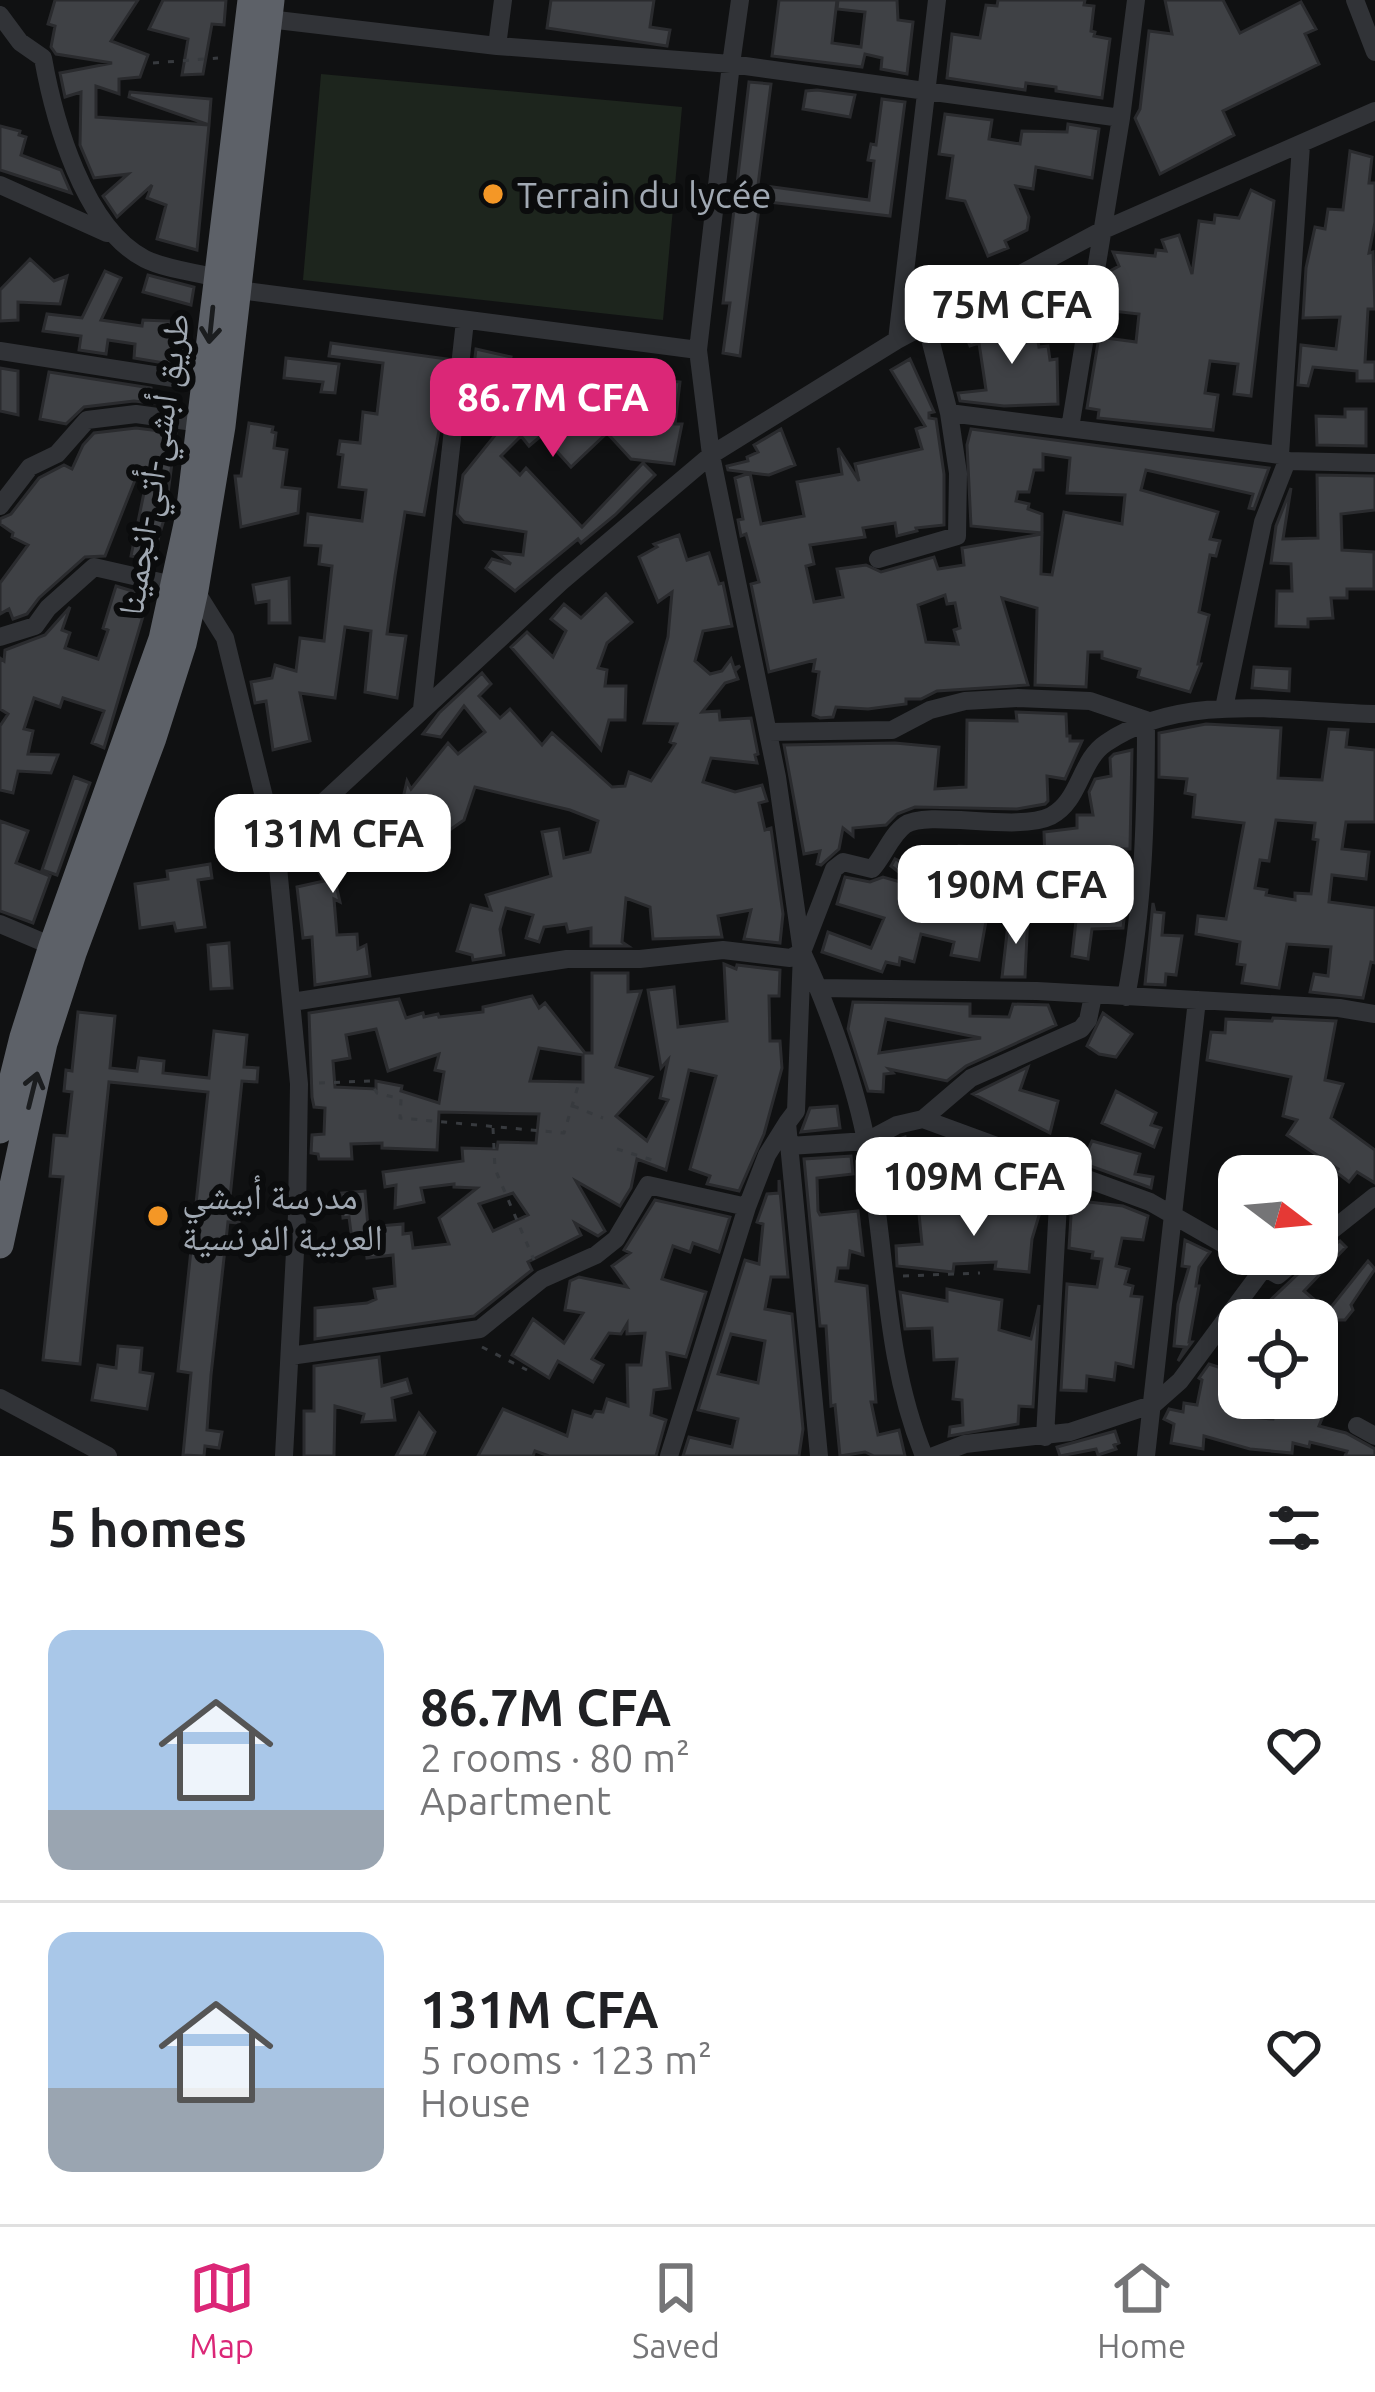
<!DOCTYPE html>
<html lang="en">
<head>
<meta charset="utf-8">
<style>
	body { margin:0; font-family:Ubuntu,"Noto Naskh Arabic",sans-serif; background:#f6f6f6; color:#202124; height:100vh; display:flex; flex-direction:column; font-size:45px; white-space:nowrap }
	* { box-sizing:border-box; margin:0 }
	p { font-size:39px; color:#757577 }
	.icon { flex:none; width:66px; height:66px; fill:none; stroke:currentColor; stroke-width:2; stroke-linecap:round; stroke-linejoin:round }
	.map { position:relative; height:1456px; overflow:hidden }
	.drawer { display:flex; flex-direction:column; background:#fff; flex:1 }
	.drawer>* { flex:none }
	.needle { width:78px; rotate:106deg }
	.tools { position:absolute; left:1218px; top:1155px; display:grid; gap:24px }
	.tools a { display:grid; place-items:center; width:120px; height:120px; border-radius:24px; background:#fff; box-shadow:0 6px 18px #0003; font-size:60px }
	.price { position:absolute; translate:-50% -102px; padding:0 27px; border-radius:24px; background:#fff; color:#222; font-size:39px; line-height:78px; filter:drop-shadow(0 3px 6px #0008) }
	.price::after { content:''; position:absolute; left:50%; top:72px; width:36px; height:27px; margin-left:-18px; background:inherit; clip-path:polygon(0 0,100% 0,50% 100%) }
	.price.selected { background:#db2777; color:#fff }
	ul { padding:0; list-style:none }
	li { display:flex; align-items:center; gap:36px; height:300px; padding:0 48px }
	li+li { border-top:3px solid #e0e0e0 }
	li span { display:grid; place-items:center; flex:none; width:336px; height:240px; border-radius:24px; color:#555 }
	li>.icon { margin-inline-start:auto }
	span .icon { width:144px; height:144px; fill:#fffc; stroke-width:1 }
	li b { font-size:51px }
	h2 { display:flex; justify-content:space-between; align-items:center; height:144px; padding:0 48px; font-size:51px }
	.dock { display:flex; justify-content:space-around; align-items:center; height:168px; border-top:3px solid #e0e0e0; background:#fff; font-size:33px; color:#757577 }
	.dock a { display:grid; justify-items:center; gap:6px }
	.dock .selected { color:#db2777 }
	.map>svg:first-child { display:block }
	.green { fill:#1d251d }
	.building { fill:#3f4145; stroke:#2a2b2e; stroke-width:3; fill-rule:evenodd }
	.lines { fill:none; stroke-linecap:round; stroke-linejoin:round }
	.path { stroke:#373a3e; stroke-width:3; stroke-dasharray:6 9; stroke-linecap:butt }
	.minor { stroke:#313337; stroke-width:18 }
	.highway { stroke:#5d6168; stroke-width:27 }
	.oneway { stroke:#1b1d1f }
	.poi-dot { fill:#f49726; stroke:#0b0c0d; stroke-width:4.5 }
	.labels { text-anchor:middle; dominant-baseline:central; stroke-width:12; stroke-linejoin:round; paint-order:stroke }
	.poi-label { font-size:36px; fill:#a1a9b3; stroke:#0b0c0d; text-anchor:start }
	.street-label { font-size:36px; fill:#a1a9b3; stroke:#0b0c0d }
</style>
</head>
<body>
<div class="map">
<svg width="1375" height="1456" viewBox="0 0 1375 1456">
	<rect width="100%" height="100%" fill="#101112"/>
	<path class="green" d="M321,74L682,107L663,320L303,280Z"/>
	<path class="building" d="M55,0H138L111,41L148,55L140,77L119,79V94L96,86V117L209,125L197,250L157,239L166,205L147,198L152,185L117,217L103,196L128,174L94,178L80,145L81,92L65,97L60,73L112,63L56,54L51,47L55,26L48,24Z
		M163,0H226L224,25L212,24L203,74L182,75L188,39L149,29Z
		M551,0H654L650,27L670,30L667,46L547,28Z
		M779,0H837L832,43L861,47L865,12L837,9L838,0H897L898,20L913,22L907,74L881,69L882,58L865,54L862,67L772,56Z
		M998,0H1085L1084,5L1094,6L1091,31L1095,32L1094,36L1110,39L1102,98L1056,91V87L1026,83L1025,90L947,78L952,34L980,38L986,5L997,6Z
		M1165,0H1223L1240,33L1301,2L1316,29L1305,34L1319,64L1223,111L1234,135L1160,174L1135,118L1140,109L1149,31L1172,34Z
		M749,82L771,84L758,185L869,200L874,161L868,160L871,144L876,145L882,99L905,102L890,216L760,201L740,356L723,353L730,303H723Z
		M817,90L855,95L850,117L803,109L806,91Z
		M130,92L211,99L209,125L129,97Z
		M945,114L992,120L989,139L1020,144L1022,131L1067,132L1068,124L1099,129L1092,178L1036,167L1033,189L1016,186L1029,217L1027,230L1005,241L1008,248L988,256L965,201L947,198L953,156L939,154Z
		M0,126L20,131L19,135L26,137L21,155L61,170L71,193L0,170Z
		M1350,151L1372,157L1369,183H1375V222L1369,253L1373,252L1375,309H1368L1365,362H1375V381H1357V371L1313,367L1308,386L1298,385L1301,345L1336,349L1340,317L1303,318L1306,268L1315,227L1325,229L1328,209L1343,210Z
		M1251,190L1274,201L1251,396L1234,394L1238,364L1210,361L1205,393L1218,395L1213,430L1098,418L1099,410L1087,408L1099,337L1136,342L1139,314L1103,310L1110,271L1119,266L1113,252L1155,256L1156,250L1166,251L1162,240L1179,235L1192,274L1199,221L1214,223L1215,215L1239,218Z
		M30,259L54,281L67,276L60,304L18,302V320L0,321V290Z
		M105,271L121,278L101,320L142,326L143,320L189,322L182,366L134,358L135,344L108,340L106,354L79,350L81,336L43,331L47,314L82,318Z
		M148,275L194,287L191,305L143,292Z
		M994,314L998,332L1035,326L1039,347L1048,346L1050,360L1057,359L1058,404L1004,406L960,401L958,393L986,390L979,343L970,346L962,327Z
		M331,343L447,359L441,419L424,515L405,512L395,576L387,634L406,636L397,698L365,692L371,631L345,627L335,698L300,693L310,741L273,750L266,701L255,703L251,682L272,678L275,665L296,671L300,638L324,641L332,566L319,564L321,546L305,545L308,514L362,521L366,490L339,487L343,455L338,454L340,441L360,443L363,412L377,414L383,363L329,356Z
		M476,349L511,357L509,367L542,370L540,380L551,385L563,417L585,405L579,381L600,376L602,384L622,383L629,428L658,424L663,380L680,382L675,424H682L674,464L631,459L607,433L571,467L542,435L529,446L521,436L501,456L520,475L526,468L582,527L643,463L655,475L615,515L581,543L578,539L515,591L486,568L492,559L511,564L496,552L523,555L526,532L464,522L457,514L463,475L521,403L483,394L479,390L474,424L467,423Z
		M286,358L339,364L335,393L321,392L323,382L284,378Z
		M910,359L934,412L929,413V418L936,419L944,474V525L916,528L917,531L897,536L895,523L863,528L865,537L810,545L814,564L806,566L814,602L843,597L837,569L866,565L881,572L934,557L938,569L964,565L962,548L1042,534L1041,574L1052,575L1064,512L1122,524L1125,495L1067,493L1070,458L1043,454V470H1034L1029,492H1018L1016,501L1029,504L1028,509L1042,514V533L971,526L967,445L971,429L1269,468L1254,509L1249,508L1253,494L1146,470L1141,490L1218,512L1210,539L1220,541L1216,556L1210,555L1199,612L1209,615L1198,664H1201L1190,692L1138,677L1140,669L1102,658V652H1088L1086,687L1035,685L1037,608L1002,598L1028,685L937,691L921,699H906V704L868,709L836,707L833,717L820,718L813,715L819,672L813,671L815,660L769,672L751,584L759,582L746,534L741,536L738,520L743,519L735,478L750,473L761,524L804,516L797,482L842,474L838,448L859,481L855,464L922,449L916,429L925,426L891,370ZM945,595L947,604L955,603L960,628L954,630L958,644L926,642L918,605Z
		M0,368L18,371V415L0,411Z
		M49,372L151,388L150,399L169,405L134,401L84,407L66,424L40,419Z
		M1345,409H1366V446L1317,445L1316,416L1345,417Z
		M249,423L273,427L272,432L276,433L274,448L287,450L282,487L300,489L298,513L241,527L235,476H241Z
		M136,428L176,433L165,516L152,560L131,556L148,473L139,470L105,556L85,557L39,598L27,614L13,619L9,609L0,614V583L28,545L12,537L13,533L0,524V519L11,514L39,478L64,465L72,469L83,445L94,433Z
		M781,429L795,465L769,475L728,470L727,466L748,461L747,457L758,452L754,445Z
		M1317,475L1375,476V510L1341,514L1342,550L1374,552V589H1347V598H1331L1333,618L1308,619V627L1276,626L1277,591H1292L1291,564L1271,563L1276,526L1291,488L1283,539L1318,538Z
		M679,535L687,560L709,553L719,584L723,583L732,626L703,631L695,661L710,674L722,671L731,659L734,668L740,666L735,671L738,679L725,683L702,712L719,711L720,720L751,718L758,754L755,755L757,763L711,758L703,782L735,792L762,785L767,801L759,803L765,830L771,828L783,914L780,943L744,939L751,910L718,916L722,937L653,939L650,907L626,898L622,942L628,946H591V928L568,932L566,924L544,927L539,942L526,938L533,915L506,908L500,929L504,955L473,960L472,955L457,951L471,905L491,910L486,895L551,876L542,832L559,829L564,858L590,852L598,821L570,810L475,787L464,820L431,843L433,818L409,826L398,797L403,798L407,781L411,789L448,743L458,754L485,732L464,706L441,737L423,734L439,713L482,673L491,684L479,696L500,718L510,709L542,745L552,733L612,787L625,786L629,772L651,781L675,744L670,742L677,724L644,723L668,637L672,592L658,602L639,557L657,547L654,544Z
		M289,578L290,623H269V601L256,603L253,585Z
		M116,586L149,596L104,748L92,743L104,711L63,698L60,707L34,698L24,729L33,731L28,754L58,755L51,773L18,771L13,793L0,790V726L8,714L0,709V658L4,661L5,650L45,635L70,607L62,630L70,633L65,648L98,659L108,630L103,628Z
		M606,594L632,622L607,643L598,668L607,670L605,686H626L625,720H609L601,750L511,647L527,632L553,657L566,631L551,619L564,604L581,618Z
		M1254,667L1290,669L1289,691L1252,688Z
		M1016,712L1066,714L1067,736H1070V741H1082L1065,779L1047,776L1048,801L1045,804L1017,809L915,807L897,814L886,825L853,828V836L843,828L839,849L821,865L817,864L820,851L804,854L784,745L895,743L939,747L935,789L966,787L967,720L1017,721Z
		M1206,724L1281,728L1278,778L1322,780L1329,729L1348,730L1346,747L1375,750V822H1346L1342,849L1369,852L1366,879L1332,875L1329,902L1375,908V963L1371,962L1363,998L1310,992L1314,974L1328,976L1331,947L1287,944L1279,988L1242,983L1245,965L1237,964L1240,942L1196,934L1198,916L1226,919L1244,823L1193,817L1195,795L1185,793L1187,779L1159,777V733ZM1276,820L1315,823L1313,839L1318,840L1311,894L1295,893V900L1266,895L1267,890L1255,888L1260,860L1269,861Z
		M1132,750L1130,849H1098V866L1045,861L1044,832L1077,828V815H1093L1089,792L1095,779L1111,776L1110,758L1114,754Z
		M74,777L90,783L57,875L42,870Z
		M349,797L357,813L361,811L376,846L352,856L350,853V857L332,867L340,902L334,899L337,935L357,934L358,949L366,945L370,976L315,985L312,937L303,938L297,887L324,881L302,841Z
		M0,821L28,831L16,863L50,876L33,923L0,911Z
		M959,846L989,848L988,877H994L979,960L951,955L954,942L921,934L914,962L900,958L899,965L886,962L882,972L822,952L828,932L871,948L884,918L837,904L845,877L870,882L883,877L918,887L891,866L895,859L931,875L929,892L954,898Z
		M210,864L212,878L198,880L205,927L176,931L174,923L140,928L135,884L168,879L167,871Z
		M1046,879V885L1100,891V902H1126L1123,928L1092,929L1088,959L1072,956L1077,912H1030L1029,880Z
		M1153,903L1155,912L1164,913L1162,935L1182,936L1176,975L1166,974L1165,985L1145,984Z
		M1028,914L1025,977H1002L1009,915Z
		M229,943L232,988L211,989L208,945Z
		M724,964L736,969L737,965L780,970L779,996H769L770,1041H780L782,1068L764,1134L739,1191L707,1184L710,1176L690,1169L716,1076L689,1070L666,1170L637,1159L631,1188L620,1206L576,1181L605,1231L598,1236L575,1223L581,1235L528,1262L532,1270L474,1316L315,1339V1308L367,1303L376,1299L374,1289L395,1286L393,1255L367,1258L365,1239L352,1240L349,1217L343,1218L341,1193L365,1191L368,1227L403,1224V1234L411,1233L413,1248L449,1244L439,1218L477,1188L454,1187V1184L421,1188L424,1202L395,1208L396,1185L385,1187L383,1172L463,1161L462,1148L497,1149L498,1142L536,1143L539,1114L439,1112L437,1150L382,1148V1143L351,1144L352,1159H319L318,1154L311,1153L312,1135L324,1134L325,1108L314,1107L312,1097L309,1013L399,999L406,1018L423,1013L424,1017L438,1014L439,1017L483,1012V1007L532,996L539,1008L545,1003L585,1053H592V973H628V992L641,991L616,1067L652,1077L616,1116L647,1141L668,1100L660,1098L668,1060L661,1068L648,990L674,987L678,1027L727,1021ZM376,1029L388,1071L439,1054L435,1070L444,1072L439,1103L401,1091L402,1086L376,1081V1089L335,1087L333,1061L350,1058L346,1035ZM539,1048L583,1055V1082L530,1081ZM513,1193L528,1215L493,1231L479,1204Z
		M853,1002L970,1004V1016L1009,1017L1013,1004L1048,1005L1056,1025L966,1066L947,1081L889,1069L893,1073L884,1074L883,1092L868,1091L848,1029ZM886,1019L981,1038L879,1053Z
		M78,1012L115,1016L110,1068L137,1071L139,1058L164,1061L163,1073L209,1078L214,1031L247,1035L244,1067L258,1068L257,1082L242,1081L229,1207L240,1208L239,1223L228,1222L211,1375L207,1430L222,1432L219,1448L205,1446L204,1456L183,1455L191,1373L178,1371L208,1092L109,1082L80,1364L43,1360L63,1177L50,1176L54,1135L67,1136L72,1092L64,1091L66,1070L72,1071Z
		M1103,1013L1132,1034L1116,1057L1099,1054L1087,1046Z
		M1273,1018L1336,1021L1325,1080L1343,1084L1331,1118L1375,1150V1183L1357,1172L1349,1182L1336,1172L1338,1169L1287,1135L1297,1120L1283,1116L1291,1077L1207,1060L1211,1032L1225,1033L1226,1019L1272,1021Z
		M1028,1067L1020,1090L1058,1101L1050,1133L973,1094Z
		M1116,1091L1156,1113L1151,1125L1161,1128L1154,1147L1102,1123Z
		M837,1106L840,1128L801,1132L810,1108Z
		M905,1137L909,1164L933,1171L924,1208L896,1210L899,1139Z
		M941,1140L1037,1175L1032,1190L984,1170L982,1177L936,1165Z
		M1092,1141L1140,1154L1135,1174L1153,1177L1151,1188L1082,1163Z
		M851,1156L853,1174L817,1178L818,1211L820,1215L858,1211L863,1255L850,1251L848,1268H838L836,1281L867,1286L876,1402H871L878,1435L899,1430L905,1456H874L865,1452L840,1456L835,1405L831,1406L826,1326H820L804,1159Z
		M779,1180L788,1277H771L765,1309L792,1314L803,1429L799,1456H683L689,1437L732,1447L738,1419L698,1410L745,1260L759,1264L763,1224L757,1222L767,1194L779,1193ZM731,1334L765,1341L758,1383L718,1374Z
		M655,1200L730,1217L719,1252L693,1243L690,1252L673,1246L662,1279L706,1292L686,1357L667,1353L670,1388L654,1390L651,1415L666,1420L656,1456H549L535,1451L533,1456H478L503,1409L567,1436L573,1411L592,1417L595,1411L603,1412L607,1399L628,1406L627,1365H641L645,1333L627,1334V1324L621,1334L609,1333L592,1359L603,1365L593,1382L558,1361L549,1378L512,1355L533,1319L564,1343L583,1313L565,1310L570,1281L579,1277L627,1287L612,1266L630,1253L624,1250Z
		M1072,1200L1123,1206L1148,1216L1143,1240L1122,1238L1116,1266L1129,1269L1125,1284L1133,1286L1131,1296L1142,1297L1133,1367L1116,1363L1114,1380L1087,1376L1086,1391L1061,1390L1067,1284L1097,1287L1102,1259L1092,1258L1093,1252L1069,1248Z
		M1043,1202L1032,1239L1029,1272L995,1269L996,1262L954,1264L953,1272L897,1266L896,1246L922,1244L919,1214Z
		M1185,1240L1210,1252L1199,1267L1196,1286H1199L1189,1342H1192L1178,1361L1185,1347L1174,1346L1178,1304L1189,1267L1182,1266Z
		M1340,1241L1346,1247L1304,1291L1328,1311L1368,1261L1375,1269L1351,1305L1353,1310L1345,1320H1277L1263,1307L1318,1255Z
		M947,1289L1002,1300L999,1330L1031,1339L1039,1305L1033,1407L1019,1406L1018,1424L949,1436L950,1427L963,1425L962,1400L953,1399L957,1359L934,1360L932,1328L905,1329L900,1292L947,1301Z
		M118,1346L142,1348L140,1372L153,1374L147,1409L92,1400L98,1365L116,1368Z
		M379,1357L382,1386L407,1379L411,1393L392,1398L395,1420L362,1422L364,1414L335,1406L334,1456H304V1411H314V1366Z
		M1209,1364L1237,1373L1232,1392L1241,1398L1239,1416L1273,1419L1278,1398L1304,1402L1308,1398L1320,1403L1315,1413L1323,1416L1319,1426L1346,1433L1375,1449V1456H1345L1347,1451L1310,1442L1309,1447L1293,1443L1292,1453L1250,1449L1204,1436L1203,1449L1171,1443L1174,1424L1164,1419L1169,1409L1183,1412L1184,1403L1197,1405L1202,1380L1199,1378Z
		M419,1413L435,1432L424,1456H396Z
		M1115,1431L1119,1443L1114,1445L1116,1449L1098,1455L1096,1449L1060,1456L1057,1447Z"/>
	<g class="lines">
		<path class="path" d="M153,63L218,58
			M319,1083L370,1081L377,1093L401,1099L400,1118L564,1133L578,1086
			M573,1106L603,1118
			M493,1128L495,1169L534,1260
			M617,1149L652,1160L651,1165
			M903,1276L980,1273
			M482,1347L527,1370
			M1317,1385L1333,1399"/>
		<path class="minor" d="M740,0L731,64L1121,118
			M1355,0L1375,52
			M0,15L20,42L43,58C54,120 84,228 145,259C165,269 194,272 217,278
			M260,18L497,46L731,64L698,350L711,455L777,777L802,952L796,1111L787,1123L819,1456
			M497,46L503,0
			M0,185L107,233
			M239,290L698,350
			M926,323L949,413
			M897,340L937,0
			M0,351L205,383
			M1070,428L1121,118L1136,0
			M1280,455L1301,145
			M0,506L30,467L57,454L87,420L136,414L201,423
			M878,559L957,536L958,473L949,413L1280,455L1287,461L1375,463
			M0,637L35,626L48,608L94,567L195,590L225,638L276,846L299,1084L297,1215L284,1456
			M1224,708L1263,522L1287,461
			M422,709L465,321
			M769,732L892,730L930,710L965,701L1018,698L1090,701L1146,720C1146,813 1144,905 1126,997
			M276,846L561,582L711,455L897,340L1101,231L1375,111
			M0,924L52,946
			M819,988L1037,991L1339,1008L1375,1014
			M292,1002L567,959H640L723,950L790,958L802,952
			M923,1119L971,1078L1081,1029L1088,1020L1093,996
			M789,1146L867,1141L897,1125L923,1119L1150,1202L1239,1253
			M1317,1242L1375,1196
			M1240,1254L1278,1275L1303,1254
			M290,1356L480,1329L542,1279L596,1255L616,1239L648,1185L747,1207
			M0,1398L108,1456
			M1357,1426L1375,1436
			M1045,1437L1060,1168
			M669,1456L747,1207L767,1155L787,1123
			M924,1456C883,1356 887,1250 867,1146C856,1086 828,1007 802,952L834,869L843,862L872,869C884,856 891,835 905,825C928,809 1017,833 1051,816C1080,801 1080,760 1106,743C1182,691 1287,712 1375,714
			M934,1456L965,1444L1070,1432L1154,1404L1180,1381L1264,1268
			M1146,1456L1197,1000"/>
		<path class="highway" d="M0,1130L23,1037L52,946L162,639L189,515L251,0
			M0,1245L44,1043L73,953L153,738L183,644L195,590L222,426L271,0"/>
	</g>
	<defs><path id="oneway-shaft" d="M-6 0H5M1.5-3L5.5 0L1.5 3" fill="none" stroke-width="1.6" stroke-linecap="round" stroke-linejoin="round" transform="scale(3)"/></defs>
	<g class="oneway">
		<use href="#oneway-shaft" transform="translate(211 325) rotate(96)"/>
		<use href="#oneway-shaft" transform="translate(33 1090) rotate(-76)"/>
	</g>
	<g class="poi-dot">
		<circle cx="493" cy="194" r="12"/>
		<circle cx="158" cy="1216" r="12"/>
	</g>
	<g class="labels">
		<g class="poi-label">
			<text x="517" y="194">Terrain du lycée</text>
			<text x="182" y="1195">مدرسة أبيشي<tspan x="182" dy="41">العربية الفرنسية</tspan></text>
		</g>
		<g class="street-label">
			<text transform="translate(153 464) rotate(-81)">طريق أبشي-أتي-انجمينا</text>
		</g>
	</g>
</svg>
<div class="tools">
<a><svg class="needle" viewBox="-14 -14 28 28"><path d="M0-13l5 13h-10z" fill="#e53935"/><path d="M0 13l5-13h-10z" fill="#757577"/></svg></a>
<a><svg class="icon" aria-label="locate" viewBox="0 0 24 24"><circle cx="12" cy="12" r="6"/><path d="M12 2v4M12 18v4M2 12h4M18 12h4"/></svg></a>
</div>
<b class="price" style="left:1012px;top:367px">75M CFA</b>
<b class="price selected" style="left:553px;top:460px">86.7M CFA</b>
<b class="price" style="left:333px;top:896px">131M CFA</b>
<b class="price" style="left:1016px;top:947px">190M CFA</b>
<b class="price" style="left:974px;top:1239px">109M CFA</b>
</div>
<section class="drawer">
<h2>5 homes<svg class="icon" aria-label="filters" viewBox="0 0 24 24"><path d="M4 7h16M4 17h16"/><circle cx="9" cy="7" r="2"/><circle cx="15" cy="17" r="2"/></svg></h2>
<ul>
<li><span style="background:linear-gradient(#a9c7e8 75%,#9aa5b1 0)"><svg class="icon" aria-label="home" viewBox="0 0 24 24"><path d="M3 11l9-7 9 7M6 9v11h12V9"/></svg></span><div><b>86.7M CFA</b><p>2 rooms · 80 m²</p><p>Apartment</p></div><svg class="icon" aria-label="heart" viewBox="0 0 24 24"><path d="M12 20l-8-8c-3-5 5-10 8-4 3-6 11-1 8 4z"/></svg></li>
<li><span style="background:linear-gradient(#a9c7e8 65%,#9aa5b1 0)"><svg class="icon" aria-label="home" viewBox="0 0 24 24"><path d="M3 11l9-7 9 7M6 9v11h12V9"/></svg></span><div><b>131M CFA</b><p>5 rooms · 123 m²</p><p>House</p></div><svg class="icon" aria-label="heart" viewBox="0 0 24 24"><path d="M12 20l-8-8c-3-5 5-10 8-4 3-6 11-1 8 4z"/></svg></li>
</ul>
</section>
<nav class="dock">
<a class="selected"><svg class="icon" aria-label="map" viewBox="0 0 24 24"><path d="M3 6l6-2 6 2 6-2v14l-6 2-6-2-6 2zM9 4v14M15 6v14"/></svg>Map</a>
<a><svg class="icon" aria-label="saved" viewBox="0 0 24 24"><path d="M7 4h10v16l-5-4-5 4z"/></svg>Saved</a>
<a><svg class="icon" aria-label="home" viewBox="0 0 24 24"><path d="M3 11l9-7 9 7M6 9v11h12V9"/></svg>Home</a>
</nav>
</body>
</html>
